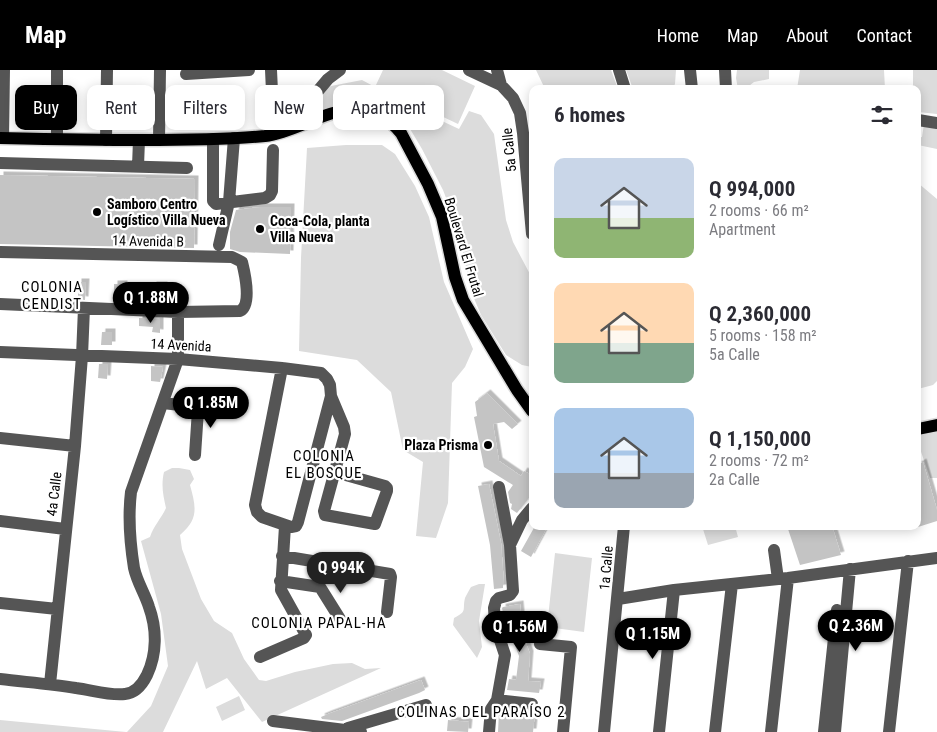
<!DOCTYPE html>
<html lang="en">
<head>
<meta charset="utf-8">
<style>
	body { margin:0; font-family:"Roboto Condensed",sans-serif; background:#f2f2f3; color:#2b2b33; height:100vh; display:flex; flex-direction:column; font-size:19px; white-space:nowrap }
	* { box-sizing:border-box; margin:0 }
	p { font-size:16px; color:#7c7c81 }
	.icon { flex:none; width:28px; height:28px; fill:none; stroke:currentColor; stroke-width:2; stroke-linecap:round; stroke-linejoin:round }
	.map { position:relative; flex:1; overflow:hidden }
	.details { position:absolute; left:529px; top:15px; width:392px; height:445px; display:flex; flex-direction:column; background:#fff; border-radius:10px; box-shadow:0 2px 12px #0003 }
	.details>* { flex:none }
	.hud { position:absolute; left:15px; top:15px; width:439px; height:45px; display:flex; gap:10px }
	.price { position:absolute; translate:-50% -42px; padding:0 11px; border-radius:18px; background:#000; color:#fff; font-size:16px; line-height:32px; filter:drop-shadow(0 1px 2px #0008) }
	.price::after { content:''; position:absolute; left:50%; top:30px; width:15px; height:11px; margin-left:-8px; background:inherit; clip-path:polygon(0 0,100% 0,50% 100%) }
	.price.selected { background:#222; color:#fff }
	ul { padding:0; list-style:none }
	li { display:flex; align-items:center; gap:15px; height:125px; padding:0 25px }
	li span { display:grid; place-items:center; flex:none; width:140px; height:100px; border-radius:10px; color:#555 }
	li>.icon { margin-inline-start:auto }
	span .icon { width:60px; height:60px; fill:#fffc; stroke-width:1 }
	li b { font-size:21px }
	h2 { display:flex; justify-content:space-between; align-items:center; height:60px; padding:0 25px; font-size:21px }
	.tag { padding:0 18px; border-radius:10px; background:#fff; box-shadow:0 2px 12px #0003; font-size:18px; line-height:45px }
	.tag.selected { background:#000; color:#fff }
	header { display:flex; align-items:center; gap:30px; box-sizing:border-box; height:70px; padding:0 25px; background:#000; color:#fff }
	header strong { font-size:24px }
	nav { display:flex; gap:28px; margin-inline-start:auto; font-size:18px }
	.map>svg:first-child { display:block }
	.green { fill:#dcdcdc }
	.building { fill:#c4c4c4; filter:url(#shadow) }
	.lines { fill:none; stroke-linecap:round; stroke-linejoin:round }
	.major-casing { stroke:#dbdbdb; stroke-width:15 }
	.minor { stroke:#555; stroke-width:12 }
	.major { stroke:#000; stroke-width:12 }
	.poi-dot { fill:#000; stroke:#fff; stroke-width:2 }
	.labels { text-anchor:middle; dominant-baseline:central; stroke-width:4.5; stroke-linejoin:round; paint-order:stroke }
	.street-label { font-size:14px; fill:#000; stroke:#fff }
	.poi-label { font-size:14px; font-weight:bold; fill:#000; stroke:#fff; text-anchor:start }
	.neighbourhood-label { font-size:15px; letter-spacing:1px; fill:#000; stroke:#fff }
</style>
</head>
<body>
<header>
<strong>Map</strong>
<nav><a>Home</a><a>Map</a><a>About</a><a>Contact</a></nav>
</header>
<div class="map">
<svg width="937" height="662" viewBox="0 0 937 662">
	<defs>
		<filter id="shadow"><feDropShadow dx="3.5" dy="-3.5" stdDeviation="0" flood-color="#0004"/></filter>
	</defs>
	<rect width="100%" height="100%" fill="#fff"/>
	<path class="green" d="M383,0H442L475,16L458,54L376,15Z
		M536,0H611L618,19H545Z
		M626,0H676L675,14L672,19H633Z
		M737,0H769V9L754,12L745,19H738L736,8Z
		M800,0H884L885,19H863L862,17L797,19Z
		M913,0H937V44L918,42V19H913Z
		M362,10L410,36L459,59L469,41L481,45L494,64L506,150L513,172L532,208V297L522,295L506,285L481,245L471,221L458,159L443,120L422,79L403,47L378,31H350L322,39L315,43L313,35L324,19L331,16Z
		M924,54L937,56V79L918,75V68L922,67Z
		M346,75H382L395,84L415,116L429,147L444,212L473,279L465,297L452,313L448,433L436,468L416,466L423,392L403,380L391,322L357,290L299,281L301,188L307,78Z
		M918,113L937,129V311L933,315L918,319Z
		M937,361V408H930L918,373V365Z
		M172,398H179L190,400L194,409L190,415C196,437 199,449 180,465L182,479L201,529L214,551L232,563L244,589L259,610L266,611L295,602L333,594L352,593L365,599L381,598L262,652L227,608L206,619L197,591L163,662H127L151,636L168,596L161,544L141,471L150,467C154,455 161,449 166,438C163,425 161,415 164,402Z
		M702,456H735L738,467L708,475Z
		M555,483L592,488L584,562L547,557Z
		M479,514H485L479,551L482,577L477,588L453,555L454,548C468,541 462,540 465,528C467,524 469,520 471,517Z
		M239,626L245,640L222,651L216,637Z
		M0,650L126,662H0Z"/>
	<path class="building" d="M0,105L195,109L194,178L0,174Z
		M261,137H291L290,184L240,182L230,179V162L236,140Z
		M78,212H86L85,230L78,229Z
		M114,214H124L123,231H114Z
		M153,215H164V225L176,226V234L152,233Z
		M139,248L160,249V263L152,262L153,257L139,256Z
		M102,262H112V275H101Z
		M99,294H108L107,309L98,308Z
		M151,296L163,297L160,312L151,311Z
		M487,323L518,354L512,359L504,352L493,354L499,391L521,406L524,401L532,405V424L517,443L511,439L512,434L510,433L508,422L513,415L484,397L474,347L477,346L475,332Z
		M923,392L937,440V451L918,457V395Z
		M489,414L501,473L504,514H503V518L494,519L490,475L478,416Z
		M535,456H542L546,459L531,487L521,481Z
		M787,456H832L841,485L800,495Z
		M520,534L521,545L516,546L530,584L528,611L541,612L539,623L507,620L509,609L516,610L519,586L505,548H504L502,538L503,537Z
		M421,610L425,620L419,623L342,651L322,649L321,647L328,644Z
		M501,639L535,642L533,662H498L499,641Z
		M448,650L469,652L468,662L447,661Z"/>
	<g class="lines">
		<g class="major-casing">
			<path id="major" d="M0,68C47,69 94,70 140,70C182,70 224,70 265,66C296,62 324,40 356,39C374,39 390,50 401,63L428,114L442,147L455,207L463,230L517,320L532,341
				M918,359L937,355"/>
		</g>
		<path class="minor" d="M271,0L274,64
			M469,0L501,15
			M497,0L501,15L513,28L520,43L523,63L532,164
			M619,0L625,19
			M690,0L692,19
			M725,0L726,19
			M186,4L249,0
			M918,50L937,53
			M284,61L328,9L340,0
			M3,68L4,0
			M57,69V0
			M213,69V131L216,134L265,128L270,125L272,121L273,80
			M106,70L107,0
			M159,70L160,0
			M0,93L187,98
			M138,96L139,70
			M219,175L229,132L234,68
			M0,182L232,187L242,192C245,204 252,235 240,241L178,242L0,234
			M0,282L178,289L282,298L321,303L327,309L330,315L331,326L298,452L296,456L291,457L262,447L257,442L255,435L282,298
			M331,326L344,357L345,364L324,441L325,445L375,454L387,421V418L385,416L335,402
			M163,333L197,337L198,340L195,385
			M0,368L75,376
			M0,451L65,459
			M510,475L522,450L532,438
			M774,480L778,509
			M282,486L390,504L391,507L387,542
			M280,511L320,517L340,549
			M618,529L674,520L788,508L937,488
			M0,533L57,539
			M540,574L571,577L563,662
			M260,587L304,568L306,565L281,520L285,456
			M0,609C25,612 51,614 76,618C92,620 110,626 125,624C136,623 143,613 147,605C157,584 157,559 149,537C145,524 137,512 134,498C130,473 128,447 131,422L178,289V242
			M50,614L75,376L82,286L84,238
			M497,630L532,634
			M273,651L361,662
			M348,658L426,635
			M489,662L491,639L497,630L505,585L495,555L494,538L496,531L499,528L510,525L513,521L510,475L499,417
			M604,662L624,456
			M659,662L674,520
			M715,662L732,514
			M771,662L788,508
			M824,662L837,540
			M835,662L850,499
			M889,662L908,491"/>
		<use href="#major" class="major"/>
	</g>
	<g class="poi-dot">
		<circle cx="97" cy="142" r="5"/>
		<circle cx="260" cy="159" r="5"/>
		<circle cx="488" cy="375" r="5"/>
	</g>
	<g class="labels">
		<g class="street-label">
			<text transform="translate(509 80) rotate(-96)">5a Calle</text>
			<text transform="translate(148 171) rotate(1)">14 Avenida B</text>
			<text transform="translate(464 177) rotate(73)">Boulevard El Frutal</text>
			<text transform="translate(181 275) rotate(3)">14 Avenida</text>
			<text transform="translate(54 424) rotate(-83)">4a Calle</text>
			<text transform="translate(606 498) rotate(-85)">1a Calle</text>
		</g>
		<g class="poi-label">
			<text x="107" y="134">Samboro Centro<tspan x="107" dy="16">Logístico Villa Nueva</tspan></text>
			<text x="270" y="151">Coca-Cola, planta<tspan x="270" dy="16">Villa Nueva</tspan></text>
			<text x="478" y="375" text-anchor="end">Plaza Prisma</text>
		</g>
		<g class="neighbourhood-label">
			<text x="52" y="217">COLONIA<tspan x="52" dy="17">CENDIST</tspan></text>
			<text x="324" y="386">COLONIA<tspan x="324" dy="17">EL BOSQUE</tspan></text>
			<text x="319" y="553">COLONIA PAPAL-HA</text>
			<text x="481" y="642">COLINAS DEL PARAÍSO 2</text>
		</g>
	</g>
</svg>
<b class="price" style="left:151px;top:254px">Q 1.88M</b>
<b class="price" style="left:211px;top:359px">Q 1.85M</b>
<b class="price selected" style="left:341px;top:524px">Q 994K</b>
<b class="price" style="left:856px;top:582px">Q 2.36M</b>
<b class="price" style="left:520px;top:583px">Q 1.56M</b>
<b class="price" style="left:653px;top:590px">Q 1.15M</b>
<div class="hud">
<a class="tag selected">Buy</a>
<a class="tag">Rent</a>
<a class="tag">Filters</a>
<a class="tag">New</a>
<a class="tag">Apartment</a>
</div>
<section class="details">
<h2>6 homes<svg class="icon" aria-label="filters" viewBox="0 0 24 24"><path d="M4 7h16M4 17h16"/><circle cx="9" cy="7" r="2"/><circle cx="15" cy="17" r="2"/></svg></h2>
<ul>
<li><span style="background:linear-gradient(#c9d6e8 60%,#8fb573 0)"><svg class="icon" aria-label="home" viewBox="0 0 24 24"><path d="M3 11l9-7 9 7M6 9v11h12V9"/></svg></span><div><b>Q 994,000</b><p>2 rooms · 66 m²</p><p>Apartment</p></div></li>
<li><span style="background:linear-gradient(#ffd9b3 60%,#7fa58c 0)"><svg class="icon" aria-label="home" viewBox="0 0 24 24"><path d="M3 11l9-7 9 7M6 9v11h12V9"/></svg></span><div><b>Q 2,360,000</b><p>5 rooms · 158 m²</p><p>5a Calle</p></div></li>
<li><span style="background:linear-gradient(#a9c7e8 65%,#9aa5b1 0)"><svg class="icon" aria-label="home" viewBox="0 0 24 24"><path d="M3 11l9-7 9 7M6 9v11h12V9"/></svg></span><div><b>Q 1,150,000</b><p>2 rooms · 72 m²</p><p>2a Calle</p></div></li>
</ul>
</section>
</div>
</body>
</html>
